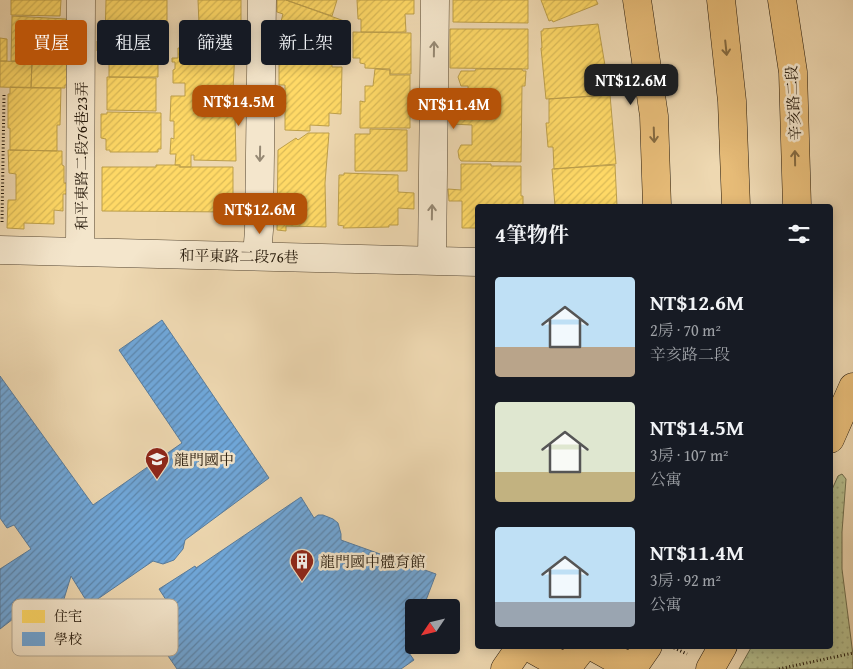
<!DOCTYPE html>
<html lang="zh-TW">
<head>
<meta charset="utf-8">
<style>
	body { margin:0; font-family:"Gentium Book Plus","Noto Serif TC",serif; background:#242831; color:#f1f3f6; height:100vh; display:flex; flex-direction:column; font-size:19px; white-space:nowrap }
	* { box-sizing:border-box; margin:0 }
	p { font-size:16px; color:#9ea1a6 }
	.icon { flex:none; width:28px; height:28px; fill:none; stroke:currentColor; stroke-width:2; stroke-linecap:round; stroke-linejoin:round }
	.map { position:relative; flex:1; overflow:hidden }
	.sheet { position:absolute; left:475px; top:204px; width:358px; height:445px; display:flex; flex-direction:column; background:#171b24; border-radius:5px; box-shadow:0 2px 12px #0003 }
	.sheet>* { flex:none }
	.hud { position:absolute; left:15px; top:20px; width:385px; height:45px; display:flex; gap:10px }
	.needle { width:32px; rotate:235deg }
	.fabs { position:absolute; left:405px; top:599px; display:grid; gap:10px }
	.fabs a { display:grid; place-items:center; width:55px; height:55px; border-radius:5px; background:#171b24; box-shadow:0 2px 12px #0003; font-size:25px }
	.price { position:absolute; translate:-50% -42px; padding:0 11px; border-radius:10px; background:#b45309; color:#fff; font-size:16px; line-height:32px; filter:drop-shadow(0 1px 2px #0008) }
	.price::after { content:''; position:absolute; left:50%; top:30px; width:15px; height:11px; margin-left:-8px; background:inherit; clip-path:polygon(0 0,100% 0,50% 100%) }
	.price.on { background:#222; color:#fff }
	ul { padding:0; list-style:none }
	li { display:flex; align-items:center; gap:15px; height:125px; padding:0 20px }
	li span { display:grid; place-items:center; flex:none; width:140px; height:100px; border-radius:5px; color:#555 }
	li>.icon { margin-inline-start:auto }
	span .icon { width:60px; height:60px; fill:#fffc; stroke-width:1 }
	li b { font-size:21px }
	h2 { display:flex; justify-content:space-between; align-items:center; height:60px; padding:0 20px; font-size:21px }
	.chip { padding:0 18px; border-radius:5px; background:#171b24; box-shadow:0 2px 12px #0003; font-size:18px; line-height:45px }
	.chip.on { background:#b45309; color:#fff }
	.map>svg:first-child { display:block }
	.green { fill:url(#green-dots); stroke:#6c6b4b }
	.homes { fill:url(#homes-hatch); stroke:#bd9f4a }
	.schools { fill:url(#schools-hatch); stroke:#587c9d }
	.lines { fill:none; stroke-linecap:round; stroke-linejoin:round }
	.minor-casing { stroke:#564733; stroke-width:29 }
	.major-casing { stroke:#231709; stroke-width:29 }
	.highway-casing { stroke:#231709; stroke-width:29 }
	.path { stroke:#231709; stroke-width:3; stroke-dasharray:1 2.5; stroke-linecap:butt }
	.minor { stroke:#f4e6cc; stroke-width:28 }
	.major { stroke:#e7bc78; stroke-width:28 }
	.highway { stroke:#e7bc78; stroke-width:28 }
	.oneway { stroke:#856a40 }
	.oneway2 { stroke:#968974 }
	.labels { text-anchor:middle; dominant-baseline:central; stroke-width:5; stroke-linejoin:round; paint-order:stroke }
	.street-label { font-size:15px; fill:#231709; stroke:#f4e6cc }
	.poi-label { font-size:15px; fill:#231709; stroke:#f4e6cc; text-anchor:start }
	.key { fill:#f4e6cc; stroke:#b5a892; stroke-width:1 }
	.key-label { font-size:14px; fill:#231709 }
</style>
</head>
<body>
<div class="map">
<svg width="853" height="669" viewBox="0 0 853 669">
	<defs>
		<pattern id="green-dots" width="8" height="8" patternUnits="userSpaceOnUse" patternTransform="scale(1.25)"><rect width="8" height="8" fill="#b6bf8d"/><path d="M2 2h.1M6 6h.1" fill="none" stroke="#9ca378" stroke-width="1.8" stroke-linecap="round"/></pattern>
		<pattern id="homes-hatch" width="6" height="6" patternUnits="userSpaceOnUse" patternTransform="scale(1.25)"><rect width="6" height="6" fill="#ffd966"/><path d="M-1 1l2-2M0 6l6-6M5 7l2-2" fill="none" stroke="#daba57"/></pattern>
		<pattern id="schools-hatch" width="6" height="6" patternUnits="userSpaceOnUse" patternTransform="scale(1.25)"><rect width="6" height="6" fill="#6fa8dc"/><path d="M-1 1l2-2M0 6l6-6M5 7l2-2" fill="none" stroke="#5b88b1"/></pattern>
	</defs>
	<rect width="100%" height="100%" fill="#eed8b1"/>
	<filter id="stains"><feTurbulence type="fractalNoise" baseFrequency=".004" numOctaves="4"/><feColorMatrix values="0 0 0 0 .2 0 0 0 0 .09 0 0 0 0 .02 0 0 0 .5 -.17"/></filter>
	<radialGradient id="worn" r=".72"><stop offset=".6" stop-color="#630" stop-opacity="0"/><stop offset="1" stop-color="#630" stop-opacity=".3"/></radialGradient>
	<path class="green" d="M842,474L846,479L842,532V569L853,655V669H739L752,646H830V494L838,476Z"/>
	<path class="homes" d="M11,0H61L60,16L11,15Z
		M106,0H167V47H158V77H109V51H97V41H105Z
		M198,0H241V30L201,26L199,24Z
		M277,0H286L347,22L336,57L277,36L283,14L277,12Z
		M286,0H337L332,16Z
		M357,0H414V14H405L406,32H361V19H358Z
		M453,0H528V23L453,22Z
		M541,0H596L598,4L553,22L552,20L549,21Z
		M12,16L66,19L65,41H62V62L11,61Z
		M598,24L610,95L546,99L541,48H542L541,31H543V29Z
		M188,29L236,30L233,90H237V115L235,116L236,161L194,160V155H191V167H180V165H175L176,154H170L171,138L174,139V121H170L171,96H185V83H173V70L175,69V62H172V58H178V48H188Z
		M450,29H528V69L450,68Z
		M353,32L411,33V74H390V69L365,68V64L360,63V58H353Z
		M0,38L7,39V61H0Z
		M287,50H311V53H313L314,56H332V67H342L341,114L329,113V126L310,125V131L285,130V85H279V51H286Z
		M0,61L32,62L31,88L0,87Z
		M32,62L71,63L70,85H65V88H31Z
		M375,69L390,70V75H410V128H360V101L365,102V86H373Z
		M476,69H522L523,71H526L525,86H522L521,162L461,161L459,158L458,151L461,145H472V125L451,124V108H468V86H461L458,77L461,71H475Z
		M107,77L156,78V111L107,110Z
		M10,87L61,88L60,125H57V151L10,150V128H8V94H10Z
		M610,95L616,164L554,169L553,147H548L546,123H549V99Z
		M107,112L161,113V149H158V152H110V150H106V139L101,138V114H107Z
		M370,129L407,130V171H355V134H370Z
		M308,133H329L325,183L326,227L286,226V231L277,230L278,150L296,138L298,140Z
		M8,150L62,151V165L64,166V183H69V194H63V211L54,210V224L24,223V229L7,228L8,200H16V174L9,173Z
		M461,164H491V166H521V196H523V206H478V228H462V201H449L448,189L461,190Z
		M156,165H180L179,167H233V212L102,211V167H156Z
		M615,165L617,206H555L552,169Z
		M344,173L398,175V192L414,193V209L398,208V225H389V227L343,228L344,226L338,225L339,175H344Z"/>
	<path class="schools" d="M162,320L269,478L185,540L183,549L174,560L163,564L153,561L89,605L71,576L60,612L35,602L0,629V569L31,549L14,525L7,528L0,518V376L93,505L182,443L119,350Z
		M301,497L314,518L318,515H323L333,519L338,523L341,534V540L436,574L423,608H414V645H421L409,653L414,660L401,669H177L149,628L174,612L159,589L195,566L196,568Z"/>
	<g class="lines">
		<g class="minor-casing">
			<path id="minor" d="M0,250L478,262
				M80,252L81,0
				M257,256L259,230L262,0
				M432,261L435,0"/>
		</g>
		<g class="major-casing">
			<path id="major" d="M637,0L654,116L657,206
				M721,0L732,101L736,206
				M782,0L793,72L797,206
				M830,439L853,387
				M592,646L633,669
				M505,669L521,646
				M632,669L648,646
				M710,669L723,646"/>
		</g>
		<g class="highway-casing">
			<path id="highway" d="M527,646L568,669
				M566,669L584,646
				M631,669H632"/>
		</g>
		<path class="path" d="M2,222L4,95
			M674,648L687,654
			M779,669L853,653"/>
		<use href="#minor" class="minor"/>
		<use href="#major" class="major"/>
		<use href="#highway" class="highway"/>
	</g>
	<defs><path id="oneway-shaft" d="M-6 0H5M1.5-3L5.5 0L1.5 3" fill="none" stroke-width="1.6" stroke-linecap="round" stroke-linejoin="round" transform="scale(1.25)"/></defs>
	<g class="oneway">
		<use href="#oneway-shaft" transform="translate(726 48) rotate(84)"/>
		<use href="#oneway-shaft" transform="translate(654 135) rotate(88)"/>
		<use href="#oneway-shaft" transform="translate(795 158) rotate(-91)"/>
	</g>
	<g class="oneway2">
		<use href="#oneway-shaft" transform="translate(434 49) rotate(-89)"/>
		<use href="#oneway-shaft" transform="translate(260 154) rotate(91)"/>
		<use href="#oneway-shaft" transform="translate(432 212) rotate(-89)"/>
	</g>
	<defs>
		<g id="school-pin" transform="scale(1.25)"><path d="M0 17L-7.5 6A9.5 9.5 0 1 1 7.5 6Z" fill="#8f2418" stroke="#f4e6cc"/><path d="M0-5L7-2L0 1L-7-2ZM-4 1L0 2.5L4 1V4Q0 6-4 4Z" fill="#fff"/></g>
		<g id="building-pin" transform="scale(1.25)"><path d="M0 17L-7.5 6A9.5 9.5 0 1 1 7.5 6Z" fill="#8f2418" stroke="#f4e6cc"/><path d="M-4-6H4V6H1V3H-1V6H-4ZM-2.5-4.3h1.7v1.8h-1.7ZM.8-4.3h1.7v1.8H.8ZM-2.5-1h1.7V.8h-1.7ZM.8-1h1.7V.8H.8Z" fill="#fff"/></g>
	</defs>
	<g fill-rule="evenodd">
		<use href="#school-pin" x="157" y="459"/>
		<use href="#building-pin" x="302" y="561"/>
	</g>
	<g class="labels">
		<g class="street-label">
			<text transform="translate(793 103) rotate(-93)">辛亥路二段</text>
			<text transform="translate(81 156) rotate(-90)">和平東路二段76巷23弄</text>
			<text transform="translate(239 256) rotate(1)">和平東路二段76巷</text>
		</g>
		<g class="poi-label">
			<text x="174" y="459">龍門國中</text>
			<text x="320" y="561">龍門國中體育館</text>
		</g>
	</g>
	<rect x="12" y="599" width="166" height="57" rx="8" class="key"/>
	<rect x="22" y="610" width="23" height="13" fill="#ffd966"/>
	<rect x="22" y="632" width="23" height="14" fill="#6fa8dc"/>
	<g class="key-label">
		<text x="54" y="621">住宅</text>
		<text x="54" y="644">學校</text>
	</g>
	<rect width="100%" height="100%" filter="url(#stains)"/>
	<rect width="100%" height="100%" fill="url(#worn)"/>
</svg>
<div class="fabs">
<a><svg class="needle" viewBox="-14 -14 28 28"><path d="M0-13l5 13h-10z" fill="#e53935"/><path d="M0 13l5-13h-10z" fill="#9ea1a6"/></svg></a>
</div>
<b class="price on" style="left:631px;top:106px">NT$12.6M</b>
<b class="price" style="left:239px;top:127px">NT$14.5M</b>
<b class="price" style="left:454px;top:130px">NT$11.4M</b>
<b class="price" style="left:260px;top:235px">NT$12.6M</b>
<div class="hud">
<a class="chip on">買屋</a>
<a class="chip">租屋</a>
<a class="chip">篩選</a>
<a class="chip">新上架</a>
</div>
<section class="sheet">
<h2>4筆物件<svg class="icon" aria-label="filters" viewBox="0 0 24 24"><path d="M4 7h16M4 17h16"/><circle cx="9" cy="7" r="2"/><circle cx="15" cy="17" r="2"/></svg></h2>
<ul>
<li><span style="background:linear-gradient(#bfe0f5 70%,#b9a48a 0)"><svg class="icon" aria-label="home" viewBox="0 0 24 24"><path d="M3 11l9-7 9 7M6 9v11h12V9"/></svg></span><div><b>NT$12.6M</b><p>2房 · 70 m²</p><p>辛亥路二段</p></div></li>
<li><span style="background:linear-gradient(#dfe7d0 70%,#c2b280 0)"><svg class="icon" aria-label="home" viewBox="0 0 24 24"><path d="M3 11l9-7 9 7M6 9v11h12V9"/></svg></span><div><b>NT$14.5M</b><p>3房 · 107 m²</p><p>公寓</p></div></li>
<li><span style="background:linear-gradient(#bfe0f5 75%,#9aa5b1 0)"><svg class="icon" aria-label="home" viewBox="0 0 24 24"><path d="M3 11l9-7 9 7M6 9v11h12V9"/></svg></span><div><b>NT$11.4M</b><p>3房 · 92 m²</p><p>公寓</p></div></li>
</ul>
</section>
</div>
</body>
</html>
